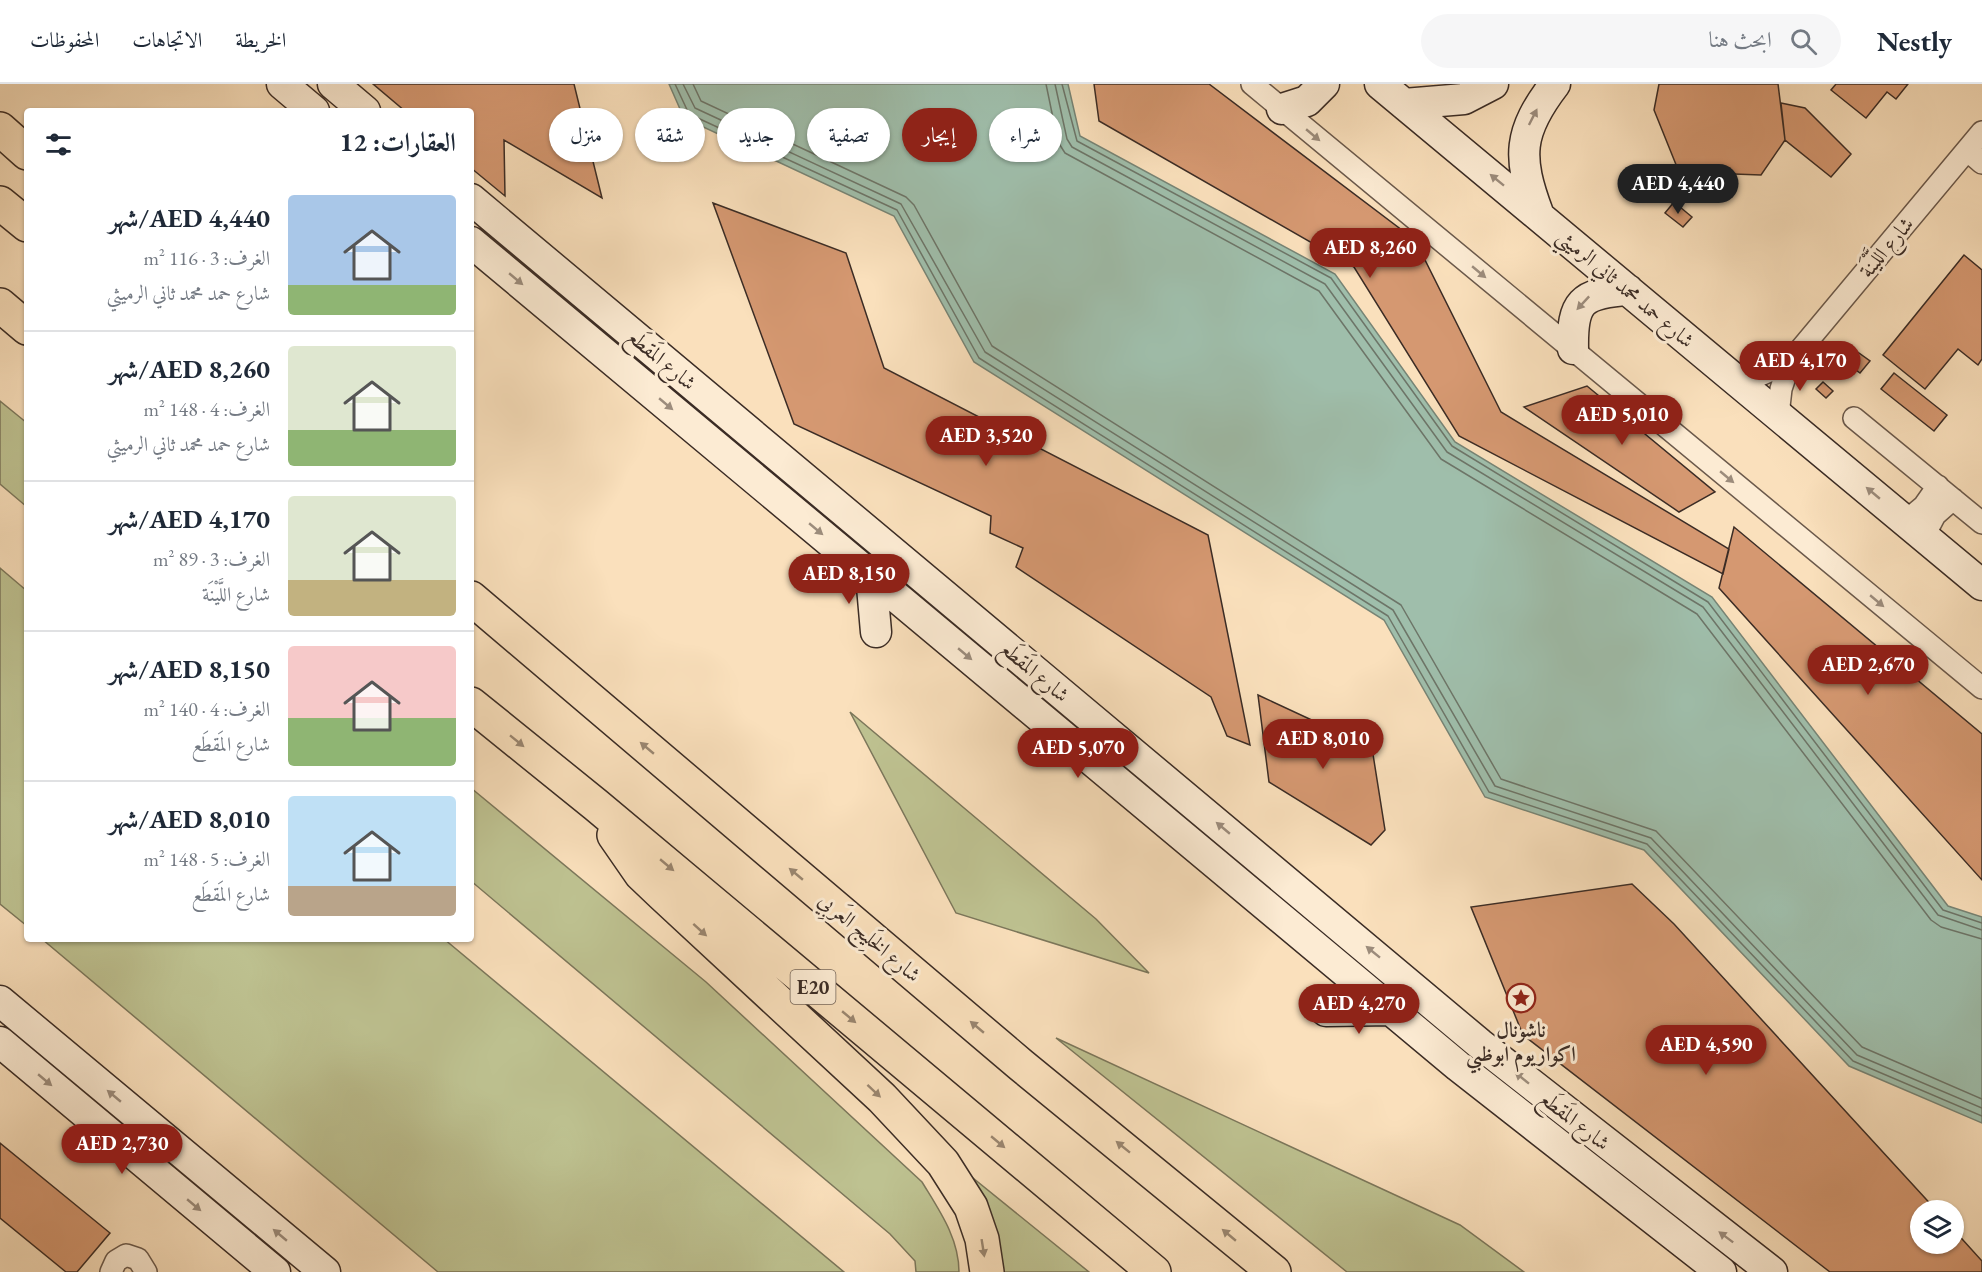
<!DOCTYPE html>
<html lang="ar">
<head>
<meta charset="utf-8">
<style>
	body { margin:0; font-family:"EB Garamond",Amiri,serif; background:#f6f6f7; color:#1f2937; direction:rtl; height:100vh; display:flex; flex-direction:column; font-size:22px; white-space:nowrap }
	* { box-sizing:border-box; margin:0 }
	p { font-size:20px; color:#747a83 }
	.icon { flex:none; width:33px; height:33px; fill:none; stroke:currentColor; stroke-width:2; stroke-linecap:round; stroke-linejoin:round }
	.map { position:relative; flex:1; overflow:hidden; direction:ltr }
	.sheet { position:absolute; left:24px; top:24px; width:450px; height:834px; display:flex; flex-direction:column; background:#fff; border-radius:6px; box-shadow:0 2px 4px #0004; direction:rtl }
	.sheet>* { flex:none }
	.banner { position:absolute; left:492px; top:24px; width:570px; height:54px; direction:rtl; display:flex; gap:12px }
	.fabs { position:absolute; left:1910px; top:1116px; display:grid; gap:12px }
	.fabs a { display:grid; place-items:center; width:54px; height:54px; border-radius:50%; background:#fff; box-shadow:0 2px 4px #0004; font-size:30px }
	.price { position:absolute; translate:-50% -51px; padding:0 14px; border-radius:21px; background:#8f2418; color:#fff; font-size:20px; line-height:39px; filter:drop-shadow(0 2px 3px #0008) }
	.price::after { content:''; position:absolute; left:50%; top:36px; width:18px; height:14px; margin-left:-9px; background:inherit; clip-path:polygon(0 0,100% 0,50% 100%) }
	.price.active { background:#222; color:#fff }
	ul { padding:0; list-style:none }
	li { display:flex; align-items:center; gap:18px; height:150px; padding:0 18px }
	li+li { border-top:2px solid #e0e1e3 }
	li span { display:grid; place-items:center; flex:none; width:168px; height:120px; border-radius:6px; color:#555 }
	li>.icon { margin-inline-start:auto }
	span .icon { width:72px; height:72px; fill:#fffc; stroke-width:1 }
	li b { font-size:26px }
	h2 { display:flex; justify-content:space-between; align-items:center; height:72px; padding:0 18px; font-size:26px }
	.chip { padding:0 21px; border-radius:27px; background:#fff; box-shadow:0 2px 4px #0004; font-size:21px; line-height:54px }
	.chip.active { background:#8f2418; color:#fff }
	header { display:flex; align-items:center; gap:36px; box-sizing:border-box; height:84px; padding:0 30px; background:#fff; border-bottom:2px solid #e0e1e3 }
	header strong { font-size:28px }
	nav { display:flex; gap:33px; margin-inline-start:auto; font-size:21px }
	.search { width:420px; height:54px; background:#f6f6f7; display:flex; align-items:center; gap:15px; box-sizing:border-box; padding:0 21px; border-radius:33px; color:#747a83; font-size:22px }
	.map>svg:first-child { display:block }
	.green { fill:#bec291; stroke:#7c775b; stroke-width:1.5 }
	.water { fill:#9fbeab; stroke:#778475; stroke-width:1.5 }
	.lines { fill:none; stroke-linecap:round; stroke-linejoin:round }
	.shore { stroke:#6d7568; stroke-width:1.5 }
	.building { fill:#d59871; stroke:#3b2c25; stroke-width:1.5 }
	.street-casing { stroke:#6b594b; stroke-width:24 }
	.secondary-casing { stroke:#3b2c25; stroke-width:33 }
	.highway-casing { stroke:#3b2c25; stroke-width:36 }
	.street { stroke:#fcebd3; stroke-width:21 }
	.secondary { stroke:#fcebd3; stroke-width:30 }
	.highway { stroke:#fae0bc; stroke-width:33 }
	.oneway { fill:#9c8c7c }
	.oneway2 { fill:#9a8670 }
	.labels { text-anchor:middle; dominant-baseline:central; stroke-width:6; stroke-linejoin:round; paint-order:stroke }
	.shield { fill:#fcebd3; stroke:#756559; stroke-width:1.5 }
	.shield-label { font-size:20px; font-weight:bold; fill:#3b2c25 }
	.street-label { font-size:21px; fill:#3b2c25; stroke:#fcebd3 }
	.poi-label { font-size:21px; font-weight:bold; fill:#3b2c25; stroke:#fcebd3 }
</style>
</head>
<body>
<header>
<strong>Nestly</strong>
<div class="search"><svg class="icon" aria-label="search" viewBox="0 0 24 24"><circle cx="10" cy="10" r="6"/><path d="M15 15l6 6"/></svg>ابحث هنا</div>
<nav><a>الخريطة</a><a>الاتجاهات</a><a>المحفوظات</a></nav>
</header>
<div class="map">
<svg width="1982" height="1188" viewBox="0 0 1982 1188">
	<rect width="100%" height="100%" fill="#fae0bc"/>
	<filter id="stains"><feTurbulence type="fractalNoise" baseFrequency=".00333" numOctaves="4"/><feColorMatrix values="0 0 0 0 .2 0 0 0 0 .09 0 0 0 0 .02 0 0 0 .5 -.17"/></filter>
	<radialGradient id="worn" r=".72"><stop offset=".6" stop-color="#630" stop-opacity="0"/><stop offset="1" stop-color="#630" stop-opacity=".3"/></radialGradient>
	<path class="green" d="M0,317L27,339V423L0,400Z
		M0,484L27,507V842L0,820Z
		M850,628L1096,835L1149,889L956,829Z
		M471,704L706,898L922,1098C939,1126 959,1154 959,1188H916L915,1177L890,1150L471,797Z
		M42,855H444L844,1188H438Z
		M1056,954L1460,1141L1524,1188H1347Z
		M947,1073L1089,1188H994Z"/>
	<path class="water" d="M669,0H1068L1080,52L1335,190L1455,358L1712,513L1948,822L1982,833V1039L1849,982L1644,766L1485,713L1384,536L974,278L894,132L684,34Z"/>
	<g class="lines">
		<path class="shore" d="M675,0L689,30L897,126L979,274L1388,532L1489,708L1647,760L1853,977L1982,1032
			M683,0L695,24L901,120L985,268L1393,526L1495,702L1651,754L1857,971L1982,1024
			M693,0L701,17L906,113L914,121L992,262L1401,521L1501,695L1656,747L1862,963L1982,1015
			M1046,0L1058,58L1065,69L1319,207L1441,375L1697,530L1931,836L1941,843L1982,855
			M1055,0L1067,55L1072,63L1325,200L1447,368L1703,523L1938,831L1982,846
			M1062,0L1077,57L1331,194L1452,362L1708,518L1943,826L1982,839"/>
	</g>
	<path class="building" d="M373,0H574L602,114L504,56L505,112L471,84V27H405Z
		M1094,0H1209L1415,156L1501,328L1729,465L1723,490L1459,352L1354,183L1099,37Z
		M1659,0H1778L1785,56L1761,91L1679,88L1654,26Z
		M1836,0H1908L1896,15L1887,8L1866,34L1831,6Z
		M1781,19L1805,24L1851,70L1831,93L1785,56Z
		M1638,88L1652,100L1643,110L1629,97Z
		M1674,118L1692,133L1683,143L1665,129Z
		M713,119L846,169L884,284L1208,451L1250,661L1227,652L1211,613L1016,483L1023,464L990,449L991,432L794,340Z
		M1964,171L1982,186V275L1978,281L1958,265L1925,305L1883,271Z
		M1852,264L1870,277L1860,289L1843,276Z
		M1894,289L1947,331L1934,347L1881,305Z
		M1823,298L1833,307L1826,314L1816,305Z
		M1587,302L1715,408L1679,428L1524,323Z
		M1734,443L1982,650V796L1719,504Z
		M1258,611L1372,664L1385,746L1371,761L1269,698Z
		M1632,800L1674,840L1936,1126H1920V1160H1953V1145L1982,1177V1188H1830L1523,951L1471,823Z
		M0,1059L110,1149L77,1188H66L0,1134Z"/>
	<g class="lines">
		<g class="street-casing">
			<path id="street" d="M1252,0L1982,604
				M1967,66L1982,79
				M1739,297L1751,295L1790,278
				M1778,331L1781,305L1790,278L1982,48
				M1854,334L1982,439
				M1906,437L1924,422L1938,402
				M1924,452L1935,431L1953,415
				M111,1188L116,1177L126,1171L138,1175L146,1188"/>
		</g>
		<g class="secondary-casing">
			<path id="secondary" d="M282,0L314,27
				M333,0L365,27
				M1380,0L1982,501
				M1404,20L1464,15L1493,0
				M1282,25L1307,17L1324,0
				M471,115L1480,960L1772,1188
				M1538,129C1517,73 1518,48 1555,0
				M471,158L1458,982L1721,1188
				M1573,265C1572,218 1581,209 1628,206
				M871,491L876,548
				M0,917L325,1188
				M1326,927L1392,926
				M0,958L275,1188"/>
		</g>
		<g class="highway-casing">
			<path id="highway" d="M0,45L27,69
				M0,119L27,141
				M0,221L27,244
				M471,514L1021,981L1274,1188
				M471,620L596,721L1154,1188
				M614,751L641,790L662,810L882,1014L943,1079L971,1123L982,1155L987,1188"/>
		</g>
		<use href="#street" class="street"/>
		<use href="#secondary" class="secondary"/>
		<use href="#highway" class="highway"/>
	</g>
	<defs><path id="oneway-solid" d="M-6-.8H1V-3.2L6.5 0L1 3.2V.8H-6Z" transform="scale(1.5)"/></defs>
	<g class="oneway">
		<use href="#oneway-solid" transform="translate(1533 33) rotate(-63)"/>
		<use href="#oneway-solid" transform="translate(1313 51) rotate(40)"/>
		<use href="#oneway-solid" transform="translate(1497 96) rotate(-141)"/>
		<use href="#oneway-solid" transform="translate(1479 188) rotate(40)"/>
		<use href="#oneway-solid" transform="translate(516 195) rotate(40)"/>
		<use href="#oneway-solid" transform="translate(1583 219) rotate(133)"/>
		<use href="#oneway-solid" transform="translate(666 320) rotate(40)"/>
		<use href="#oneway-solid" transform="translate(1727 393) rotate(40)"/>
		<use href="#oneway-solid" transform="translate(1873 409) rotate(-140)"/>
		<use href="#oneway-solid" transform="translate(816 445) rotate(40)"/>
		<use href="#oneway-solid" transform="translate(1877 517) rotate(40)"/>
		<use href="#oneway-solid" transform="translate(965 570) rotate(40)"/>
		<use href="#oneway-solid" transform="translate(1223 744) rotate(-140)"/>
		<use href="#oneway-solid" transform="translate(1373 868) rotate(-141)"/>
		<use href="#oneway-solid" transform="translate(1522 994) rotate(-141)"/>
		<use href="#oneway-solid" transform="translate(45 996) rotate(40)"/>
		<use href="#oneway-solid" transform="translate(114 1012) rotate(-140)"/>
		<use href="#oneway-solid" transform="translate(194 1121) rotate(40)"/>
		<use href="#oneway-solid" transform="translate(280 1151) rotate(-140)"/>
		<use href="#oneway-solid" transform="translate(1726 1153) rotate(-143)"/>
	</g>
	<g class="oneway2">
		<use href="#oneway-solid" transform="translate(517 657) rotate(39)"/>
		<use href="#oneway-solid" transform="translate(647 664) rotate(-140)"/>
		<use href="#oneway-solid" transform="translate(667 781) rotate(40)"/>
		<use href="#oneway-solid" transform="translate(796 790) rotate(-140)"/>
		<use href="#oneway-solid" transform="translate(700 846) rotate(42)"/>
		<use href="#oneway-solid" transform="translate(849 933) rotate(40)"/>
		<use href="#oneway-solid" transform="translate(977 943) rotate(-140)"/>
		<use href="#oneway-solid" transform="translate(874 1007) rotate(43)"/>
		<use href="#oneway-solid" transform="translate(998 1058) rotate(40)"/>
		<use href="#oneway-solid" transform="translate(1123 1063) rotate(-141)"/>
		<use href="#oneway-solid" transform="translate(1229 1151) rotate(-140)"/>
		<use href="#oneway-solid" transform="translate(983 1164) rotate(81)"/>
	</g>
	<defs>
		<g id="sight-ring" transform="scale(1.5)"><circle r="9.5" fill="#fcebd3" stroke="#8f2418" stroke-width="1.5"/><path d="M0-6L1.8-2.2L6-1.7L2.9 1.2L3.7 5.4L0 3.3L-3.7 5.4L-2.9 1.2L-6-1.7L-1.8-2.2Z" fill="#8f2418"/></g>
	</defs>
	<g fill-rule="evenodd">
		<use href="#sight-ring" x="1521" y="914"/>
	</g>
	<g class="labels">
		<rect class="shield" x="790.5" y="886" width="45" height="34" rx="4.5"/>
		<g class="shield-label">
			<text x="813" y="903">E20</text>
		</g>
		<g class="street-label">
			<text transform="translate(1886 163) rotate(-50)">شارع اللَّيْنَة</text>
			<text transform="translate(1626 204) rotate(40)">شارع حمد محمد ثاني الرميثي</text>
			<text transform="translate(662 275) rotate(40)">شارع المَقطَع</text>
			<text transform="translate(1035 587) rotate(40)">شارع المَقطَع</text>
			<text transform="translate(870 853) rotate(40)">شارع الخَلِيج العَربِي</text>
			<text transform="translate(1575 1036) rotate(38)">شارع المَقطَع</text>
		</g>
		<g class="poi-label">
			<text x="1521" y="945">ناشونال<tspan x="1521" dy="24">اكواريوم ابوظبي</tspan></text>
		</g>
	</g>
	<rect width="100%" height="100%" filter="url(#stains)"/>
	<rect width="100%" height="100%" fill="url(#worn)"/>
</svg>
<div class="fabs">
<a><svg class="icon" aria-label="layers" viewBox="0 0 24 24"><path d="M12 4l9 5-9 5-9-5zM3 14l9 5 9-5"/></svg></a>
</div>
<b class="price active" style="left:1678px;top:131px">AED 4,440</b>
<b class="price" style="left:1370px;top:195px">AED 8,260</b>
<b class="price" style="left:1800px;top:308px">AED 4,170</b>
<b class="price" style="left:1622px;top:362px">AED 5,010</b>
<b class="price" style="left:986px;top:383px">AED 3,520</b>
<b class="price" style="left:849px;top:521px">AED 8,150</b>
<b class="price" style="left:1868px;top:612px">AED 2,670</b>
<b class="price" style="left:1323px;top:686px">AED 8,010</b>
<b class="price" style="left:1078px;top:695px">AED 5,070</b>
<b class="price" style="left:1359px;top:951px">AED 4,270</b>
<b class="price" style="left:1706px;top:992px">AED 4,590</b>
<b class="price" style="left:122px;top:1091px">AED 2,730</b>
<div class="banner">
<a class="chip">شراء</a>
<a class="chip active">إيجار</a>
<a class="chip">تصفية</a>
<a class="chip">جديد</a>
<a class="chip">شقة</a>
<a class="chip">منزل</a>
</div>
<section class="sheet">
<h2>العقارات: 12<svg class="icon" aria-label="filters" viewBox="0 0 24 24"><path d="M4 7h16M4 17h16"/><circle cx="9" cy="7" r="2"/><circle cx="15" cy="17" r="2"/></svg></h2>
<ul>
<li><span style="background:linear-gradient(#a9c7e8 75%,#8fb573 0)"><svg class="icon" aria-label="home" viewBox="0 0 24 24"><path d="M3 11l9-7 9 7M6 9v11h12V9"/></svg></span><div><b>AED 4,440/شهر</b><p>الغرف: 3 · 116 m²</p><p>شارع حمد محمد ثاني الرميثي</p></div></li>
<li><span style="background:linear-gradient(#dfe7d0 70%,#8fb573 0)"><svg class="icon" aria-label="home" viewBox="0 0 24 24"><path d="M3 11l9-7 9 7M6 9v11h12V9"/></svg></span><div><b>AED 8,260/شهر</b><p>الغرف: 4 · 148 m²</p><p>شارع حمد محمد ثاني الرميثي</p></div></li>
<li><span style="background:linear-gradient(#dfe7d0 70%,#c2b280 0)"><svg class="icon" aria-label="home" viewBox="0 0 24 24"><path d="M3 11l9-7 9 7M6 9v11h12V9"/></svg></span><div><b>AED 4,170/شهر</b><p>الغرف: 3 · 89 m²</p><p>شارع اللَّيْنَة</p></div></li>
<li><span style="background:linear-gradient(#f6c9c9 60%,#8fb573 0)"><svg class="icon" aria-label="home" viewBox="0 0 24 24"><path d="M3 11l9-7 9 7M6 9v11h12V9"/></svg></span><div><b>AED 8,150/شهر</b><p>الغرف: 4 · 140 m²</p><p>شارع المَقطَع</p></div></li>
<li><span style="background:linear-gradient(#bfe0f5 75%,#b9a48a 0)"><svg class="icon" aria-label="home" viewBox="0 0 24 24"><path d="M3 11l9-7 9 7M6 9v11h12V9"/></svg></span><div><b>AED 8,010/شهر</b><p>الغرف: 5 · 148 m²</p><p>شارع المَقطَع</p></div></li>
</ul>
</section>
</div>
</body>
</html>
